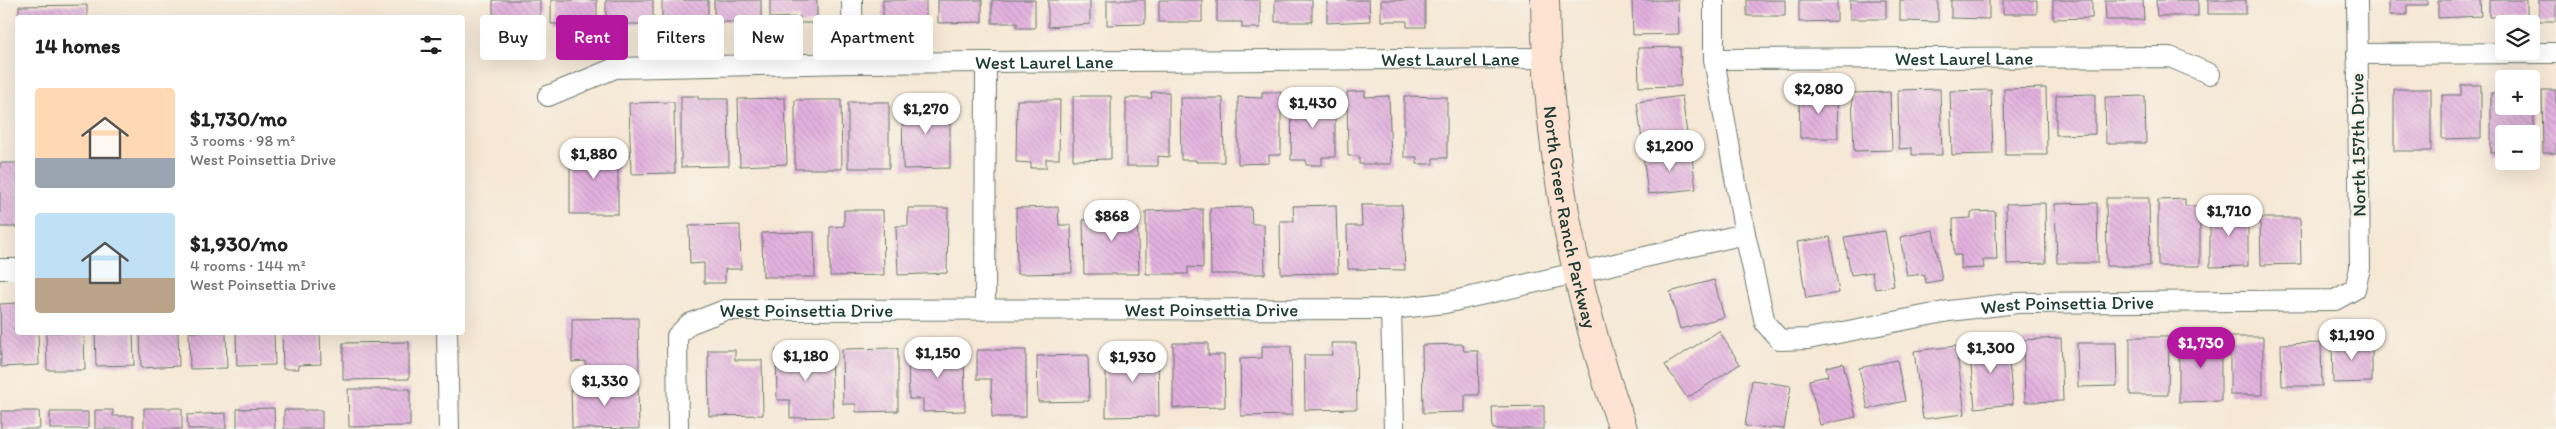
<!DOCTYPE html>
<html lang="en">
<head>
<meta charset="utf-8">
<style>
	body { margin:0; font-family:Itim,sans-serif; background:#f6f6f6; color:#222; height:100vh; display:flex; flex-direction:column; font-size:19px; white-space:nowrap }
	* { box-sizing:border-box; margin:0 }
	p { font-size:16px; color:#767676 }
	.icon { flex:none; width:28px; height:28px; fill:none; stroke:currentColor; stroke-width:2; stroke-linecap:round; stroke-linejoin:round }
	.map { position:relative; flex:1; overflow:hidden }
	.side { position:absolute; left:15px; top:15px; width:450px; height:320px; display:flex; flex-direction:column; background:#fff; border-radius:5px; box-shadow:0 5px 20px #0002 }
	.side>* { flex:none }
	.guide { position:absolute; left:480px; top:15px; width:475px; height:45px; display:flex; gap:10px }
	.buttons { position:absolute; left:2495px; top:15px; display:grid; gap:10px }
	.buttons a { display:grid; place-items:center; width:45px; height:45px; border-radius:5px; background:#fff; box-shadow:0 5px 20px #0002; font-size:25px }
	.price { position:absolute; translate:-50% -42px; padding:0 11px; border-radius:18px; background:#fff; color:#222; font-size:16px; line-height:32px; filter:drop-shadow(0 1px 2px #0008) }
	.price::after { content:''; position:absolute; left:50%; top:30px; width:15px; height:11px; margin-left:-8px; background:inherit; clip-path:polygon(0 0,100% 0,50% 100%) }
	.price.active { background:#b5179e; color:#fff }
	ul { padding:0; list-style:none }
	li { display:flex; align-items:center; gap:15px; height:125px; padding:0 20px }
	li span { display:grid; place-items:center; flex:none; width:140px; height:100px; border-radius:5px; color:#555 }
	li>.icon { margin-inline-start:auto }
	span .icon { width:60px; height:60px; fill:#fffc; stroke-width:1 }
	li b { font-size:21px }
	h2 { display:flex; justify-content:space-between; align-items:center; height:60px; padding:0 20px; font-size:21px }
	.tag { padding:0 18px; border-radius:5px; background:#fff; box-shadow:0 5px 20px #0002; font-size:18px; line-height:45px }
	.tag.active { background:#b5179e; color:#fff }
	.map>svg:first-child { display:block }
	.building { fill:url(#building-back-hatch) }
	.lines { fill:none; stroke-linecap:round; stroke-linejoin:round }
	.street-casing { stroke:#6a796c; stroke-width:22 }
	.secondary-casing { stroke:#6a796c; stroke-width:30 }
	.street { stroke:#fff; stroke-width:20 }
	.secondary { stroke:#fee3d2; stroke-width:28 }
	.labels { text-anchor:middle; dominant-baseline:central; stroke-width:5; stroke-linejoin:round; paint-order:stroke }
	.street-label { font-size:19px; fill:#1f3d34; stroke:#f7f3e8 }
</style>
</head>
<body>
<div class="map">
<svg width="2556" height="429" viewBox="0 0 2556 429">
	<defs>
		<pattern id="building-back-hatch" width="6" height="6" patternUnits="userSpaceOnUse" patternTransform="scale(1.25)"><rect width="6" height="6" fill="#e3b0df"/><path d="M-1 5l2 2M0 0l6 6M5-1l2 2" fill="none" stroke="#c298c0"/></pattern>
	</defs>
	<rect width="100%" height="100%" fill="#f7f3e8"/>
	<filter id="ink" filterUnits="userSpaceOnUse"><feTurbulence type="fractalNoise" baseFrequency=".02" numOctaves="2"/><feDisplacementMap in="SourceGraphic" scale="10" xChannelSelector="R" yChannelSelector="G"/><feConvolveMatrix kernelMatrix="1 2 1 2 8 2 1 2 1" color-interpolation-filters="sRGB"/></filter>
	<filter id="wash" filterUnits="userSpaceOnUse"><feTurbulence type="fractalNoise" baseFrequency=".0096" numOctaves="4" result="noise"/><feDisplacementMap in="SourceGraphic" scale="20" xChannelSelector="R" yChannelSelector="G"/><feGaussianBlur stdDeviation="1.12" result="paint"/><feColorMatrix in="noise" values="0 0 0 0 0 0 0 0 0 0 0 0 0 0 0 0 0 1.4 0 .05"/><feComposite in="paint" operator="in"/></filter>
	<g filter="url(#wash)">
		<rect width="100%" height="100%" fill="#f6e8d5"/>
		<g id="blocks">
			<path class="building" d="M493,0H540V24L510,25L509,30H493Z
				M551,0H597V24H551Z
				M606,0H653V24H606Z
				M662,0H708V23H662Z
				M714,0H761V22H714Z
				M770,0H817V23H800V17L770,18Z
				M883,0H926V19H902V23L883,24Z
				M938,0H982V22L938,23Z
				M992,0H1035V28H1017V23H992Z
				M1048,0H1090V24L1048,27Z
				M1107,0H1145V24L1107,25Z
				M1159,0H1202V22H1159Z
				M1217,0H1260V28H1242V22H1217Z
				M1275,0H1312V22H1275Z
				M1327,0H1369L1370,21L1327,23Z
				M1381,0H1425V27H1407V21H1381Z
				M1632,0H1678L1679,34L1633,35Z
				M1747,0H1785V16H1747Z
				M1799,0H1837V21L1799,22Z
				M1850,0H1886V19H1850Z
				M1900,0H1938V22L1900,21Z
				M1951,0H1989V19L1951,18Z
				M2003,0H2037V14H2003Z
				M2053,0H2092V18L2053,19Z
				M2105,0H2143L2144,20H2106Z
				M2156,0H2198V16H2157Z
				M2208,0H2246V14H2208Z
				M2389,0H2428V5H2407V15H2389Z
				M2438,0H2480L2481,16L2438,18Z
				M2489,0H2527V17H2489Z
				M2539,0H2556V21H2539Z
				M87,5V18H19V6Z
				M1680,47L1681,86L1639,87L1638,48Z
				M2531,84H2534V153H2531V134H2504V153H2491V93H2504V106H2531Z
				M2461,85H2481V138L2442,139V95H2461Z
				M2046,88L2047,155H2005L2004,89Z
				M1940,89L1942,155H1912V148L1899,149L1898,90Z
				M2394,89H2431V151H2394Z
				M1991,90L1993,154L1952,155L1950,91Z
				M2542,90H2556V153H2543Z
				M1365,91V97L1389,96L1391,164H1359V156H1348L1347,92Z
				M1151,92H1169V157L1158,156V166H1126V98H1152Z
				M1262,92H1281V155H1269V163L1238,164V97L1262,98Z
				M1799,92H1837L1838,138H1800Z
				M1890,92L1892,150L1854,151L1852,93Z
				M2095,94V134L2056,135V95Z
				M681,96H698V99H728L729,166L681,167Z
				M1073,96H1111V159L1073,160Z
				M1404,96L1447,97V158H1433V164H1417V157H1404Z
				M1682,96L1687,134L1642,140L1637,102Z
				M2145,96L2146,143H2106L2105,97Z
				M1292,97H1335V157H1322V165H1306V160H1291Z
				M785,98L787,164L740,166L738,99Z
				M1180,98H1223L1224,162H1196V160H1181Z
				M795,100H841L842,169H795Z
				M1017,100H1060L1059,159H1046V168H1031V163L1016,162Z
				M950,101V168L903,169L902,102Z
				M674,102L675,173L631,174L629,103Z
				M848,102H889V168H848Z
				M570,147H618V214H570Z
				M1691,149L1696,189L1648,194L1643,155Z
				M0,163H18V227H0Z
				M2106,198H2149L2150,266H2107Z
				M2185,199V206H2200V266H2158V200Z
				M2045,203L2046,263L2007,264L2006,204Z
				M2097,203L2098,263H2057L2055,204Z
				M1336,205L1338,273L1281,274L1280,221H1294L1293,206Z
				M1361,205H1402L1405,270L1348,269L1347,226H1362Z
				M1058,207L1059,225H1071L1072,273L1017,274L1016,208Z
				M1137,207L1139,274H1084L1083,220L1095,219L1096,208Z
				M1251,207L1252,224H1264L1265,274H1211L1210,208Z
				M908,208H948L947,273L898,275L896,226H908Z
				M2210,208H2248V266L2210,267Z
				M1203,209V268L1188,267V274H1146V211Z
				M844,210H883L884,275L830,276V227L844,226Z
				M1995,211L1997,260H1983L1984,268L1961,269V255H1954L1953,219L1971,218V212Z
				M2260,218H2300L2301,264L2261,265Z
				M740,225L741,269H725V283H704V263L690,264L689,226Z
				M1933,230L1942,280L1926,283L1924,274L1907,276L1900,237Z
				M1885,231L1894,286L1875,289L1872,272L1851,275L1844,237Z
				M814,232L815,277H763L762,233Z
				M1830,237L1839,293L1806,298L1797,242Z
				M1714,280L1724,317L1680,329L1670,292Z
				M18,303V332H38L39,365L1,367L0,304Z
				M638,318L639,373L586,374L585,361L572,362V319Z
				M1719,331L1740,364L1687,398L1665,365Z
				M46,332H84L85,370H47Z
				M95,332H133L134,365L96,366Z
				M140,332H178L179,366L141,368Z
				M189,332H226L227,368L190,369Z
				M236,332H274L275,365L237,366Z
				M282,332H320L321,364L298,365L299,369H283Z
				M2201,333H2221V401L2179,402V341H2201Z
				M2130,337H2169L2168,395H2130Z
				M2230,337H2263V395H2230Z
				M2061,338L2063,401L2025,402L2023,340Z
				M2372,340V382L2333,383L2332,341Z
				M2007,341L2013,404L1975,408L1969,345Z
				M409,342V379L343,380V343Z
				M1173,343H1208V355H1224L1225,407L1173,408Z
				M1331,343H1356L1357,409L1305,410L1304,355H1332Z
				M2077,343H2116L2117,386L2078,387Z
				M2321,343L2322,386H2282L2281,344Z
				M1130,344H1158L1159,416L1106,417V356H1131Z
				M1463,344L1464,351H1478L1479,395H1465V412L1423,413L1422,345Z
				M1262,346H1291L1292,415L1241,416L1240,359L1262,358Z
				M1956,346L1965,414L1923,419L1914,351Z
				M898,348V411L856,412V404H843L842,349Z
				M964,348L965,411L923,412V399H909L908,349Z
				M831,349L833,417L790,418V400H777L776,350Z
				M708,350H735V360H762L763,415L709,416Z
				M977,350H1026V417H992L991,379H977Z
				M1088,355L1089,401L1038,402L1037,356Z
				M1897,360L1905,401L1868,409L1859,368Z
				M1843,363L1856,417L1820,425L1809,380L1828,376L1826,367Z
				M1752,380L1791,386L1784,429L1745,426Z
				M638,385L639,429L572,428L571,386Z
				M348,389H410V426L349,427Z
				M1544,406V429H1493L1492,407Z
				M144,408H182V429H144Z
				M274,408L275,429H237V409Z
				M95,410H113V416H133V429H95Z
				M284,410H322V429H284Z
				M1,411H39L40,429H1Z
				M50,412H88V429H50Z
				M226,413V429H188L187,415Z"/>
		</g>
	</g>
	<g filter="url(#ink)">
		<use href="#blocks" fill-opacity="0" stroke="#6a796c" stroke-width="1"/>
		<g class="lines">
			<g class="street-casing">
				<g id="street">
					<path d="M852,0L853,63"/>
					<path id="s1" d="M1714,0V59L1745,234L1765,323L1780,340L1808,339L1949,311L2017,303L2335,300L2355,289L2360,268L2357,0"/>
					<path d="M2357,54L2556,53"/>
					<path id="s2" d="M1714,59L2170,57L2210,74"/>
					<path id="s3" d="M548,96L615,68L853,63L1547,58"/>
					<path d="M0,269H18"/>
					<path d="M1391,309L1394,429"/>
					<path d="M985,310L986,63"/>
					<path d="M447,332L449,429"/>
					<path id="s4" d="M678,429L677,336L689,324L725,310L1391,309L1445,303L1745,234"/>
				</g>
			</g>
			<g class="secondary-casing">
				<g id="secondary">
					<path id="s5" d="M1545,0C1547,150 1573,288 1623,429"/>
				</g>
			</g>
			<use href="#street" class="street"/>
			<use href="#secondary" class="secondary"/>
		</g>
	</g>
	<g class="labels">
		<g class="street-label">
			<text stroke="none"><textPath href="#s2" startOffset="250">West Laurel Lane</textPath></text>
			<text stroke="none"><textPath href="#s3" startOffset="908">West Laurel Lane</textPath></text>
			<text stroke="none"><textPath href="#s3" startOffset="502">West Laurel Lane</textPath></text>
			<text transform="translate(2358 145) rotate(-91)">North 157th Drive</text>
			<text stroke="none"><textPath href="#s5" startOffset="219">North Greer Ranch Parkway</textPath></text>
			<text stroke="none"><textPath href="#s1" startOffset="641">West Poinsettia Drive</textPath></text>
			<text stroke="none"><textPath href="#s4" startOffset="635">West Poinsettia Drive</textPath></text>
			<text stroke="none"><textPath href="#s4" startOffset="230">West Poinsettia Drive</textPath></text>
		</g>
	</g>
</svg>
<div class="buttons">
<a><svg class="icon" aria-label="layers" viewBox="0 0 24 24"><path d="M12 4l9 5-9 5-9-5zM3 14l9 5 9-5"/></svg></a>
<a>+</a>
<a>−</a>
</div>
<b class="price" style="left:1819px;top:115px">$2,080</b>
<b class="price" style="left:1313px;top:129px">$1,430</b>
<b class="price" style="left:926px;top:135px">$1,270</b>
<b class="price" style="left:1670px;top:172px">$1,200</b>
<b class="price" style="left:594px;top:180px">$1,880</b>
<b class="price" style="left:2229px;top:237px">$1,710</b>
<b class="price" style="left:1112px;top:242px">$868</b>
<b class="price" style="left:2352px;top:361px">$1,190</b>
<b class="price active" style="left:2201px;top:369px">$1,730</b>
<b class="price" style="left:1991px;top:374px">$1,300</b>
<b class="price" style="left:938px;top:379px">$1,150</b>
<b class="price" style="left:806px;top:382px">$1,180</b>
<b class="price" style="left:1133px;top:383px">$1,930</b>
<b class="price" style="left:605px;top:407px">$1,330</b>
<div class="guide">
<a class="tag">Buy</a>
<a class="tag active">Rent</a>
<a class="tag">Filters</a>
<a class="tag">New</a>
<a class="tag">Apartment</a>
</div>
<section class="side">
<h2>14 homes<svg class="icon" aria-label="filters" viewBox="0 0 24 24"><path d="M4 7h16M4 17h16"/><circle cx="9" cy="7" r="2"/><circle cx="15" cy="17" r="2"/></svg></h2>
<ul>
<li><span style="background:linear-gradient(#ffd9b3 70%,#9aa5b1 0)"><svg class="icon" aria-label="home" viewBox="0 0 24 24"><path d="M3 11l9-7 9 7M6 9v11h12V9"/></svg></span><div><b>$1,730/mo</b><p>3 rooms · 98 m²</p><p>West Poinsettia Drive</p></div></li>
<li><span style="background:linear-gradient(#bfe0f5 65%,#b9a48a 0)"><svg class="icon" aria-label="home" viewBox="0 0 24 24"><path d="M3 11l9-7 9 7M6 9v11h12V9"/></svg></span><div><b>$1,930/mo</b><p>4 rooms · 144 m²</p><p>West Poinsettia Drive</p></div></li>
</ul>
</section>
</div>
</body>
</html>
